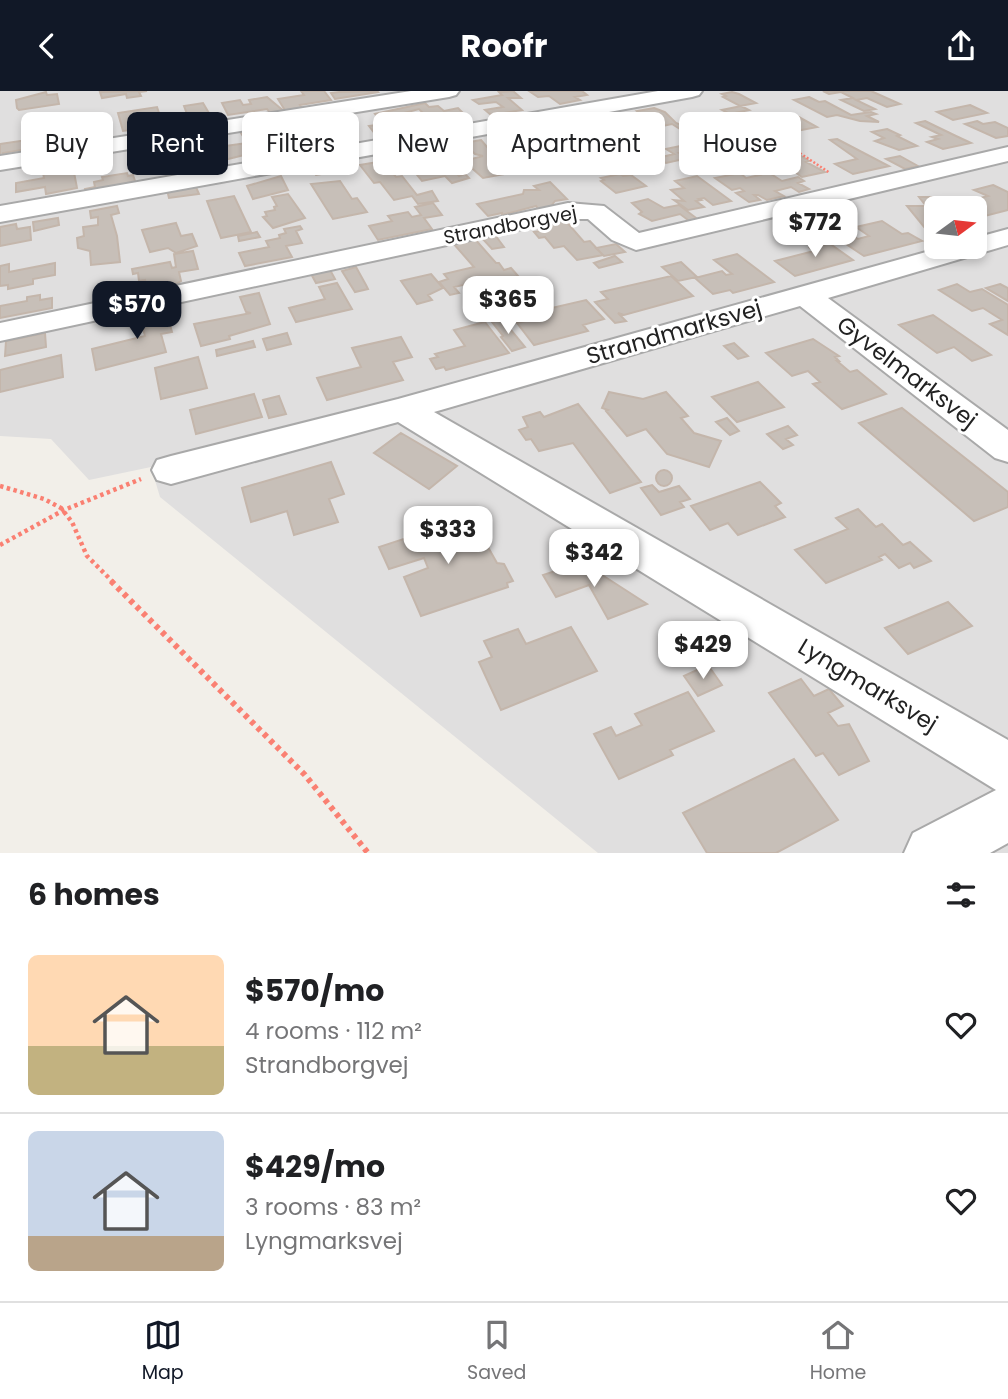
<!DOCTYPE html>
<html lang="en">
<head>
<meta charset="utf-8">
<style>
	body { margin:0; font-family:Poppins,sans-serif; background:#f6f6f6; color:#202124; height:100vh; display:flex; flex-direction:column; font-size:26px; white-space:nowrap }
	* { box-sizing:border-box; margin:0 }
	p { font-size:23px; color:#757577 }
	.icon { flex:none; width:38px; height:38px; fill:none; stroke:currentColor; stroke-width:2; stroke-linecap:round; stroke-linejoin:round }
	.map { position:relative; height:762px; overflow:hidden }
	.sheet { display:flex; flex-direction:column; background:#fff; flex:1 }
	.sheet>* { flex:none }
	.top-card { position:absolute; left:21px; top:21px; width:966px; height:63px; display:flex; gap:14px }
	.needle { width:46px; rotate:75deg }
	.controls { position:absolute; left:924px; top:105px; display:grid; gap:14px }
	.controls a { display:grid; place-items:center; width:63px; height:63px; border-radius:10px; background:#fff; box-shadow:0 4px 10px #0003; font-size:35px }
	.price { position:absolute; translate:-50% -60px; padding:0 16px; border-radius:14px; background:#fff; color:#222; font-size:23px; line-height:46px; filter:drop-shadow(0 2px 4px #0008) }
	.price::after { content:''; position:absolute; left:50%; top:42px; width:21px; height:16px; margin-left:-10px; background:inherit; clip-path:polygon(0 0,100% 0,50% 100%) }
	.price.active { background:#111827; color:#fff }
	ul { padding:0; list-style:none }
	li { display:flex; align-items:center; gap:21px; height:175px; padding:0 28px }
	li+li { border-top:2px solid #e0e0e0 }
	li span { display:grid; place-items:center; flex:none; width:196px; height:140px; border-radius:10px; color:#555 }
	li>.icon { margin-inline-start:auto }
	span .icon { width:84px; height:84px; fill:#fffc; stroke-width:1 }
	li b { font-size:30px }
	h2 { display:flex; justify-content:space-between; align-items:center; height:84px; padding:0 28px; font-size:30px }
	.tag { padding:0 24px; border-radius:10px; background:#fff; box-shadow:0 4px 10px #0003; font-size:24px; line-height:63px }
	.tag.active { background:#111827; color:#fff }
	header { display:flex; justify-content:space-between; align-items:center; height:91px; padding:0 28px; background:#111827; color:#fff; font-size:32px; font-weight:700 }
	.tab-bar { display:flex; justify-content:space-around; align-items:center; height:98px; border-top:2px solid #e0e0e0; background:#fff; font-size:19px; color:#757577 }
	.tab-bar a { display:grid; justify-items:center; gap:4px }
	.tab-bar .active { color:#111827 }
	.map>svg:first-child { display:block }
	.residential { fill:#e0dfdf; fill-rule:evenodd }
	.building { fill:#c7bfb8; stroke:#c4b6ab; stroke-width:2 }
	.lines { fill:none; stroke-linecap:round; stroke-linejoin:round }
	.minor-casing { stroke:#a9a9a9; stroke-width:4 }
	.path-far2 { stroke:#fa8072; stroke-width:2.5; stroke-dasharray:2 2; stroke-linecap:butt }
	.path-far1 { stroke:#fa8072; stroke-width:4.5; stroke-dasharray:3.5 3.5; stroke-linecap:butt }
	.path { stroke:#fa8072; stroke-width:6; stroke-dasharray:4.5 4.5; stroke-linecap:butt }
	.minor { fill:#fff; fill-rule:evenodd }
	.labels { text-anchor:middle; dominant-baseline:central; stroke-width:6; stroke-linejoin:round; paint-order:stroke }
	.far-street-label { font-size:19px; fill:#222; stroke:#fff }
	.street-label { font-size:23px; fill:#222; stroke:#fff }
</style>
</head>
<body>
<header><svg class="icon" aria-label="back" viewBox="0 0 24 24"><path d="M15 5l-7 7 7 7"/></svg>Roofr<svg class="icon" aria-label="share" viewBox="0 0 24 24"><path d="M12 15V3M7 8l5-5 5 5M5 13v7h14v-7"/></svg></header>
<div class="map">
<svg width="1008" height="762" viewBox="0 0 1008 762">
	<rect width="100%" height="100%" fill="#f2efe9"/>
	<path class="residential" d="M0,0H1008V762H598L160,406L151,376L89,389L51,348L0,345ZM936,117H975V156H936Z"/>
	<path class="building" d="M147,0L139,1L141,5L127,7L126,3L102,7L100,1Z
		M301,0H324L331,9L300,14L303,18L286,21L278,8L304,4Z
		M513,0L521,7H508L522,19L491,24L485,19L503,16L496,11L479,13L473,9L502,4L499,1Z
		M529,0H582L587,4L575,6L580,9L560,13L549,5L538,6Z
		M823,0H871L900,13L887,16L867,7L856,9L875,18L864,20L841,9L853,7L841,1L829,3Z
		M46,1L47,4L57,3L59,13L19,19L17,17L16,9Z
		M339,1L377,0L378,1L335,8L331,2Z
		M732,1L739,3L756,12L740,15L723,6L726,5L722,3Z
		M267,6L285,21L271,23L267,18L228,24L222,12L240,9L243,14L251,13L249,9Z
		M809,6L819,11L825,10L851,24L871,21L876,23L867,25L879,31L860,30L837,24L827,26L794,9Z
		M203,12L213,29L165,36L162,27L187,23L184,15Z
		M425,12L429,16L438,15L444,20L458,17L469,28L454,31L449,26L430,29L419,18L400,23L411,34L418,33L422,36L375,43L369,35L383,33L375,23Z
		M970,14L987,22L953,29L937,21Z
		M741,15L749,19L730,23L722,19Z
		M157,16L159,22L149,24L153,36L123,40L118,22Z
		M654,17L665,21L676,32L689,37L680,38L672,33L653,37L643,30L650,29L637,20Z
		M599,24L605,29L584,32L578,27Z
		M797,25L817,36L781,43L763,32L758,33L751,29L757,27L764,31Z
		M925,30L956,45L971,52L943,58L927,51L938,48L932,46L941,44L916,32Z
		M977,30L983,33L995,31L1008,37V45L996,47L965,33Z
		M314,34L321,46L328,45L333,51L341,49L343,52L327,57L323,53L296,59L292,53L301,52L296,45L285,47L280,40Z
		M747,34L761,42L724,49L711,41Z
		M94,35L95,39L108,37L111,50L94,53L93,48L57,54L56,48L45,50V55L3,62L4,68H0V53L41,47V39L59,38L60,47L62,41Z
		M635,38L649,48L628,49L641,58L627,61L622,57L613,59L592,43Z
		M887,38L900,44L897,45L917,55L899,59L875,50L884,47L872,41Z
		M261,39L267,48L260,49L262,53L267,49L270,53L265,57L267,61L274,60L279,68L266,70L264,66L269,65L268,63L255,65L252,62L220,70L211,57L247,52L241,42Z
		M837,48L889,75L853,83L835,73L857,68L830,49Z
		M481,49L493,63L516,81L483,87L474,79L464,70L483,65L475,63L464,52Z
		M776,49L809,70L806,71L825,81L802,86L754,53Z
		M189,52L195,66L208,63L214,76L208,77L206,73L156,82L152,79L149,68L166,65L162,56Z
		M680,55L688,60L679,62L695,72L687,74L679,69L666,72L658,67L674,63L666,58Z
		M546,56L557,65L529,70L518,61Z
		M900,65L918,75L905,78L886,68Z
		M415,66L422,73L444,69L459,85L465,83L469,87L452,92L445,85L422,90L404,68Z
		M383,70L396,86L402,85L417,104L432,100L438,110L418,113L412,105L394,109L380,91L374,92L360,74Z
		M72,71L77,97L46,103L45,96L16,101V92L44,87L42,76Z
		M755,73L782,90L798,86L804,90L798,92L809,98L799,101L791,96L775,100L784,105L767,109L758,104H754L760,109L749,111L736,102L744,100L740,97L732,99L715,87L740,82L746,87L760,84L747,76Z
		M329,74L334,81L316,84L312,77Z
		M127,82L128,85L133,84L135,90L86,103L85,98L95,96L94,91L103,89L102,86Z
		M620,83L623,85L631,84L646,95L616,102L601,90L604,89L601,87Z
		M281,85L288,99L253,108L247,95Z
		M697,85L731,110L713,114L704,107L699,108L701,109L696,110L704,116L688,119L674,109L684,110L671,99L684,97L675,90Z
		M340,90L352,108L357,107L367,121L333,128L311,93Z
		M550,91L567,108L555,110L551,115L539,119L536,115L502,124V122L488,125L477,113L523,103L524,99H539L534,95Z
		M195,94L199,103L169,107L167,99Z
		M993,94L1008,101V119L981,126L975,123V117H964L957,113L988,105L974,99Z
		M288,103L305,127L273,137L263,126L267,125L265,121L275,119L274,116L277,115L272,106Z
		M234,105L251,141L221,147L207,110Z
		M919,106H931L946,117H936V142H929L907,115H926Z
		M648,108L664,117L679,114L700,130L692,132L680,123L652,130L639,123L642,121L632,112Z
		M433,112L442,124L424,127L432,138L378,149L369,135L392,130L388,125L408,121L412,126L421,124L415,116Z
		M117,115L119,122L111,124L117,145L120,171L91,174L90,160L78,157L77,147L84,145L83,136L98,134V126L91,127L90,120Z
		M58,127L59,134L34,140L33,131Z
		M552,127L555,131L565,129L584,151L590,150L603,164L577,169L564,155L554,157L545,146L539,147L534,141L540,140L535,134Z
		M882,130L902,143L908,142L922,150L864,165L837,147L851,144L858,148L869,145L856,136Z
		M176,132L181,145L192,143L197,155L176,162L168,157L150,161L142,139Z
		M16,133L17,138L30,136L31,149L0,155V136Z
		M300,135L302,138L296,140L302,152L286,155L292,166L245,175L239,162L269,156L266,150L280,147L279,144L286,142L284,138Z
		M257,141L260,146L239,150L238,145Z
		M495,144L504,156L492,158L482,147Z
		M819,145L853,169L795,185L775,170L814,160L810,157L823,154L810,148Z
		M474,147L496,172H499L504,179L511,177L518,185L500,189L498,186L454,196L459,202L450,204L439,191L448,188L444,183L474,176L452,151Z
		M616,153L625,161L604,165L596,157Z
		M193,160L198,178L179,181L181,190L176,193L147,199L145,189L139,190L138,182L133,183L132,178L170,171L172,177L176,176L174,163Z
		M737,163L774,191L733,202L730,199L713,203L695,187L722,180L726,184L732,183L714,169Z
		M615,165L622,171L599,177L594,172Z
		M681,171L697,186L678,190L662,176Z
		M55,172V184L33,188V193L8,198V194L0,195V175L9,173V181Z
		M356,176L366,194L368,198L355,201L342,180Z
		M329,177L335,188L316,192L310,181Z
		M431,183L443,197L428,204L432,209L417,213L401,190Z
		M671,185L693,205L624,224L618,222L626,230L615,232L595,211L608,208L601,201Z
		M337,192L352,218L296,231L289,217L325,208L319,196Z
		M957,193L970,201L982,198L1008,214V244L990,233L1002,229L983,217L972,220L939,199Z
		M1000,193L1008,197V210L986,197Z
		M259,202L270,233L229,245L230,248L201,255L194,233L251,222L246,221L240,206Z
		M40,204V209L52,207V217L0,227V215L27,210V206Z
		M586,209L604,228L583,234L588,240L534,254L517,232L539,227L534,221Z
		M164,213L172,241L161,243L166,261L96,279L92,258L145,245L138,219Z
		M933,224L991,264L972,270L954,256L937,262L899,234Z
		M502,228L525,256L512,260L501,246L503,245L492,231Z
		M485,231L509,262L446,279L444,276L436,278L430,268L438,266L435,263L465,255L454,239Z
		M45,242L46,256L5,265L6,250Z
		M287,242L291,253L267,259L263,248Z
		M401,246L412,266L393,271L403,289L327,309L317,287L361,276L352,257Z
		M813,248L839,265L835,266L839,270H837L850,281L857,279L886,303L842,318L813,293L820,291L808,280L792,285L766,262Z
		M253,250L255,256L217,265L216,259Z
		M734,252L748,265L738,268L724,255Z
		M61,264L63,286L0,301V279Z
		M198,266L207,297L161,308L155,277Z
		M758,291L784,316L737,331L712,306Z
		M609,301L643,308L666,301L688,325L681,327L694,342L721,350L709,376L667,363L646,338L627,345L606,320L608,319L602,317Z
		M254,303L262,326L196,343L190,319Z
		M279,305L286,323L269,327L263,309Z
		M578,313L641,391L610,402L573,352L539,360L531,348L526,349L519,339L528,336L523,326L540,321L544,326Z
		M902,317L1008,401V416L974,430L859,332Z
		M727,327L739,340L730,344L716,331Z
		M788,335L797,344L786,348L793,354L783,358L767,343Z
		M401,342L457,375L429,398L374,362Z
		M331,371L344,403L329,408L338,431L294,444L287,420L251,431L242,397Z
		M656 387a8 8 0 1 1 16 0a8 8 0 1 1-16 0Z
		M760,391L781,412L775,415L785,426L738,444L728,432L710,439L691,415Z
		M652,394L659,401L679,395L690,408L680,411L684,416L661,424L641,397Z
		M858,418L876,436L882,433L903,454L910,451L931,470L914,477L910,472L899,477L885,463L879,466L882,469L826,492L795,459L848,438L836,427Z
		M471,426L497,472L504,473L513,490L507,492L508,496L421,525L404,486L428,477L424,467L389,478L379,456Z
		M582,471L647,513L608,528L589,494L556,506L543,484Z
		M948,511L972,535L908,563L885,537Z
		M571,536L597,580L501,619L479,571L492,566L484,550L518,538L526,553Z
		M708,574L722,594L698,605L684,585Z
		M801,588L814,605L829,598L843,615L828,622L838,635L849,633L869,670L839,684L823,662L816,665L769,602Z
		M688,601L714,640L670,659L673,664L619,688L594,643L611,636L616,645L642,634L635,623Z
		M794,668L838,729L776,762H707L683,722Z"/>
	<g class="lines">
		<g class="minor-casing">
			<path id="minor" d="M411,0H459L456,4L449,6L0,79V65Z
				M658,0H702L699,4L692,6L0,131V115Z
				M1008,56V70L636,159L612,149L588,128H568L0,250V232L568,112L604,115L639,142Z
				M1008,138V154L828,207L1008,339V371L995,367L800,215L434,321L1008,649V752L990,762H904L913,742L996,699L398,331L171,393L157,389L152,379L157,369L171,365L398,308L944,156H975V147Z"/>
		</g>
		<path class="path-far2" d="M780,49L830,82"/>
		<path class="path-far1" d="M0,395L44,408L61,417L72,431L87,465L113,491
			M0,454L64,419L141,388"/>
		<path class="path" d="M111,490L305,684L368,762"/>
		<use href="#minor" class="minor"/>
	</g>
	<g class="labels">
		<g class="far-street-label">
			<text transform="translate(510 134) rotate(-11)">Strandborgvej</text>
		</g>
		<g class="street-label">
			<text transform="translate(674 241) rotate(-16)">Strandmarksvej</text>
			<text transform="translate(907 281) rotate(37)">Gyvelmarksvej</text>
			<text transform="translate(868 594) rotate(31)">Lyngmarksvej</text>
		</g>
	</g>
</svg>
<div class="controls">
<a><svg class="needle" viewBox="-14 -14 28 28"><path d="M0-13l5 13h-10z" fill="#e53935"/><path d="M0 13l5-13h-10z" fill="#757577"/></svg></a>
</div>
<b class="price" style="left:815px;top:168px">$772</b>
<b class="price" style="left:508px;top:245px">$365</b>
<b class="price active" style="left:137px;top:250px">$570</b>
<b class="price" style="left:448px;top:475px">$333</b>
<b class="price" style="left:594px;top:498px">$342</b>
<b class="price" style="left:703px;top:590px">$429</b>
<div class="top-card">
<a class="tag">Buy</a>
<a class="tag active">Rent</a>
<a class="tag">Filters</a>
<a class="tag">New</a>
<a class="tag">Apartment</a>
<a class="tag">House</a>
</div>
</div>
<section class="sheet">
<h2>6 homes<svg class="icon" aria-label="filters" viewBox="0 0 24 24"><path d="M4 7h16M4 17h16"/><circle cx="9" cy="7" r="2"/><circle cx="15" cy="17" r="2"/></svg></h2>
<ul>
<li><span style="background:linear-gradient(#ffd9b3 65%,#c2b280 0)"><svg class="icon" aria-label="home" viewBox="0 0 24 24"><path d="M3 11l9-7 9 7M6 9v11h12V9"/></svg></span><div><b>$570/mo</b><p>4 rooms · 112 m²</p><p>Strandborgvej</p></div><svg class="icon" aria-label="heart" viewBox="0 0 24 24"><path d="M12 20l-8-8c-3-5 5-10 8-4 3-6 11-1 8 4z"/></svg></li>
<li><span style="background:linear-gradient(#c9d6e8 75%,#b9a48a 0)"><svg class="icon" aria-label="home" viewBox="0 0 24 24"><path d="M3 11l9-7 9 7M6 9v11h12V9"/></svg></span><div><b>$429/mo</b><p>3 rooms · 83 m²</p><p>Lyngmarksvej</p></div><svg class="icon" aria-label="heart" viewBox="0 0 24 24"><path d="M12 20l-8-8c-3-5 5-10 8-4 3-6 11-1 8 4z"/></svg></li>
</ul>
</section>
<nav class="tab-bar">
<a class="active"><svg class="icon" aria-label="map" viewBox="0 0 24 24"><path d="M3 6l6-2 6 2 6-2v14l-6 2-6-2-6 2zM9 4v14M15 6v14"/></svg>Map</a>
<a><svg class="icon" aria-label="saved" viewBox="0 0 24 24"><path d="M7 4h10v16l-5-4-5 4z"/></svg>Saved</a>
<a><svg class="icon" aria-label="home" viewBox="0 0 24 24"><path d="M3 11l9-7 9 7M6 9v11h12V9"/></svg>Home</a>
</nav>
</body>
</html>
